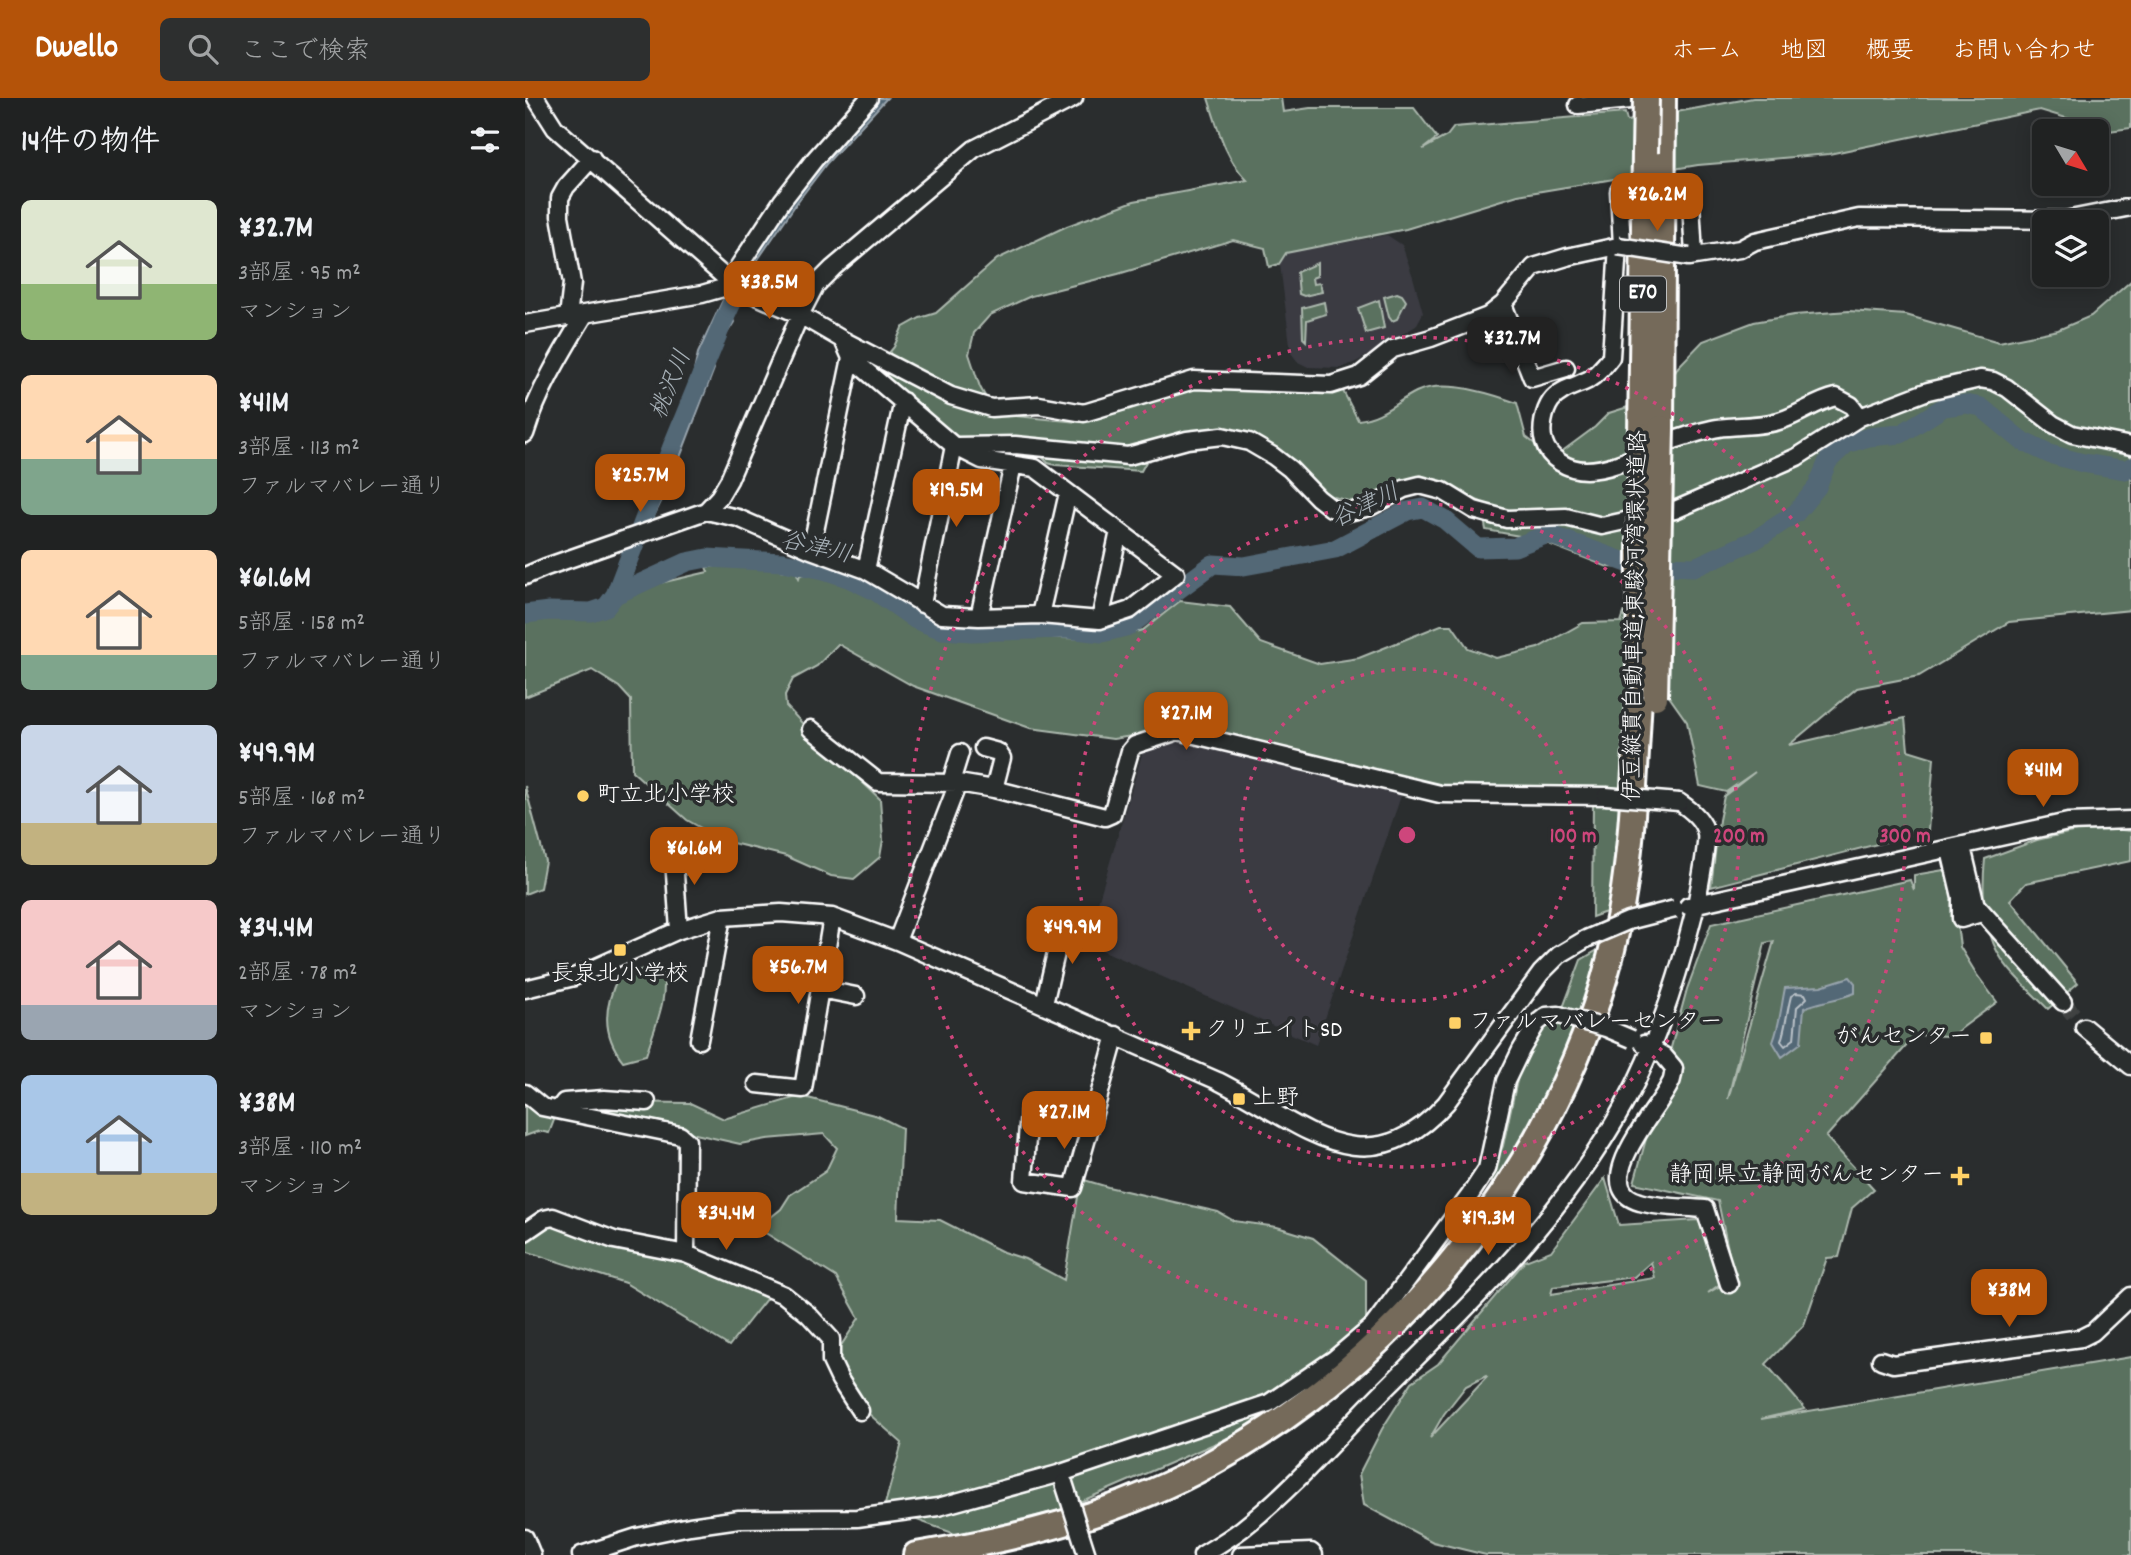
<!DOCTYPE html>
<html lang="ja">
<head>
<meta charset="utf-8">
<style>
	body { margin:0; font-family:Dekko,"Klee One",sans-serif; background:#2d2f2f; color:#f1f3f6; height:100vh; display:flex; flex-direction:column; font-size:26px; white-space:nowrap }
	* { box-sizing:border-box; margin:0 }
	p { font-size:23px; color:#a2a4a5 }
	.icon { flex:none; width:38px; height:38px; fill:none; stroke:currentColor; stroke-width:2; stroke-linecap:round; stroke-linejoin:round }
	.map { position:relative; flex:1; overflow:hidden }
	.drawer { display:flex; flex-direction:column; background:#202222; width:525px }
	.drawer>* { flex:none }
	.needle { width:46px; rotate:128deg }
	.controls { position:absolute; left:1507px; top:21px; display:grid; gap:14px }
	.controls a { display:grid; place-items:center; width:77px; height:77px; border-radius:10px; background:#202222; box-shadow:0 4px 18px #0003,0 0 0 2px #3d3f40; font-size:35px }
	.price { position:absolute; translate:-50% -60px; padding:0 16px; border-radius:14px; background:#b45309; color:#fff; font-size:23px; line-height:46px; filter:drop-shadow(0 2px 4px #0008) }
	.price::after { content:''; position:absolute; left:50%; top:42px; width:21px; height:16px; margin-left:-10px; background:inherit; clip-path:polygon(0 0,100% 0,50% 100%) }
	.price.current { background:#222; color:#fff }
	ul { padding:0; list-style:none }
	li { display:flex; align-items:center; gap:21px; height:175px; padding:0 21px }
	li span { display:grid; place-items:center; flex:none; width:196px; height:140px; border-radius:10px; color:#555 }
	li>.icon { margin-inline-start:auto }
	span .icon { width:84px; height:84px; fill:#fffc; stroke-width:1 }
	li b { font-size:30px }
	h2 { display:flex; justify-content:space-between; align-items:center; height:84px; padding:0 21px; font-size:30px }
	header { display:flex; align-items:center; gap:42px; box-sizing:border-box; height:98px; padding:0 35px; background:#b45309; color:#fff }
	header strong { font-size:33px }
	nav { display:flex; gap:38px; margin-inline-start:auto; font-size:24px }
	.search { width:490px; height:63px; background:#2d2f2f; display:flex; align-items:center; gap:18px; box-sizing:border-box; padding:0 24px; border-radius:10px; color:#a2a4a5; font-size:26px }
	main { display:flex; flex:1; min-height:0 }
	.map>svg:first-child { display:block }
	.built { fill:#3a3b42 }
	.green { fill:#5a715e; stroke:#acb8ae; stroke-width:2; fill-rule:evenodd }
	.water { fill:#536776; stroke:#98a4ad; stroke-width:2 }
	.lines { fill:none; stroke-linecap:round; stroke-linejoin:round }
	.shore { stroke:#bac2c8; stroke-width:2 }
	.river { stroke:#536776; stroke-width:19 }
	.minor-tunnel { stroke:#3f4243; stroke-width:16; stroke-dasharray:16 8; stroke-linecap:butt }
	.minor-casing { stroke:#fff; stroke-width:21 }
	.highway-casing { stroke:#fff; stroke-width:30 }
	.minor { stroke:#2a2d2e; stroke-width:16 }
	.highway { stroke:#746a5a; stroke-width:24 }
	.minor-bridge-casing { stroke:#fff; stroke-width:21; stroke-linecap:butt }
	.highway-bridge-casing { stroke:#fff; stroke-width:30; stroke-linecap:butt }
	.minor-bridge { stroke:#2a2d2e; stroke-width:16 }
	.highway-bridge { stroke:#746a5a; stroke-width:24 }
	.ring { fill:none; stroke:#ce467c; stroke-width:3.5; stroke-dasharray:3.5 7 }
	.poi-dot { fill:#ffd166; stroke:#2a2d2e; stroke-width:2.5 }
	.labels { text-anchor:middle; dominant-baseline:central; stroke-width:7; stroke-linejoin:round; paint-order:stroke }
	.shield { fill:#2a2d2e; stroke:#bfc0c0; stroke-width:2 }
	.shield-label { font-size:21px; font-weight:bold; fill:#fff }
	.street-label { font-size:23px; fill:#fff; stroke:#2a2d2e }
	.poi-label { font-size:23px; fill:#fff; stroke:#2a2d2e; text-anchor:start }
	.water-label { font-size:24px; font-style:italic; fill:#a9b3ba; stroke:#2a2d2e }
	.centre { fill:#ce467c; stroke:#2a2d2e; stroke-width:3.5 }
	.ring-label { font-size:21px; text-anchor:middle; font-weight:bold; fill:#ce467c; stroke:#2a2d2e; stroke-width:7; stroke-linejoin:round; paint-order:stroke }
</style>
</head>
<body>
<header>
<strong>Dwello</strong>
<div class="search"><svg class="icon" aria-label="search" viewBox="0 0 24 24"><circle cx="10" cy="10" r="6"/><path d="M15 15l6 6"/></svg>ここで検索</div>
<nav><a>ホーム</a><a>地図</a><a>概要</a><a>お問い合わせ</a></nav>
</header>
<main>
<section class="drawer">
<h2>14件の物件<svg class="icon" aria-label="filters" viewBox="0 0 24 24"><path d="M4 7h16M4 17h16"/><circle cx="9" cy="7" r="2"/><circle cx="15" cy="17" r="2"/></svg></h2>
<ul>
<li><span style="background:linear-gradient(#dfe7d0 60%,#8fb573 0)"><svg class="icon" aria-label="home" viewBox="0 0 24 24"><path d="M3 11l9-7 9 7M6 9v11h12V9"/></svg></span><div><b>¥32.7M</b><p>3部屋 · 95 m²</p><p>マンション</p></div></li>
<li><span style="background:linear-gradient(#ffd9b3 60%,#7fa58c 0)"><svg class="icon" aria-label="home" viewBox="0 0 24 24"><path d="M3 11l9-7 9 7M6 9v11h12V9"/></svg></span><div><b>¥41M</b><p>3部屋 · 113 m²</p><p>ファルマバレー通り</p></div></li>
<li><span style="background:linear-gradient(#ffd9b3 75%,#7fa58c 0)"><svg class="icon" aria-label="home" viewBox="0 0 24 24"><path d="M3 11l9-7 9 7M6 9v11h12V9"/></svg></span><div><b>¥61.6M</b><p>5部屋 · 158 m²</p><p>ファルマバレー通り</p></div></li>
<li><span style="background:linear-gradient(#c9d6e8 70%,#c2b280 0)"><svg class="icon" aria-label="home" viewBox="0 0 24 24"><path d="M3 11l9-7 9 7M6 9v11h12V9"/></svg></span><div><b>¥49.9M</b><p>5部屋 · 168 m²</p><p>ファルマバレー通り</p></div></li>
<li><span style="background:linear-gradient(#f6c9c9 75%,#9aa5b1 0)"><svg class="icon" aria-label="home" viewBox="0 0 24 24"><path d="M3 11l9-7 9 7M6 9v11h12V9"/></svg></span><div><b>¥34.4M</b><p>2部屋 · 78 m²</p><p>マンション</p></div></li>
<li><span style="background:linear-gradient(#a9c7e8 70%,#c2b280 0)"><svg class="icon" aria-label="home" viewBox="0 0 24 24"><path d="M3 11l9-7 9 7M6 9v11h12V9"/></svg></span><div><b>¥38M</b><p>3部屋 · 110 m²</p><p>マンション</p></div></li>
</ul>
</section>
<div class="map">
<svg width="1606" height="1457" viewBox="0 0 1606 1457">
	<rect width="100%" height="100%" fill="#2a2d2e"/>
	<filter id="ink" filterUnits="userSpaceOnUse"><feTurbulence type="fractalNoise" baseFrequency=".0143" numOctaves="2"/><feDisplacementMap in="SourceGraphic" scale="14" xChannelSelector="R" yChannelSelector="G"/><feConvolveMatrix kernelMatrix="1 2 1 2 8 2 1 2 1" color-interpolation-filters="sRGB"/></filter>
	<g filter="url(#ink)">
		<path class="built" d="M862,137L877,147L888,179L898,215L891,228L833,263L816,270L783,269L773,264L766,255L755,166L761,155Z
			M656,641L877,695L791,947L561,845L617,656Z"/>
		<path class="green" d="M683,0H756L758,14L785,10H889L912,40L898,51L922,38L929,29L1100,15L1102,23L1228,0H1606V30L1584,33L1515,12L1304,56L1173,67L993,97L881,131L761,155L754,166L744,169L740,150L708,142L593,176L506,198L465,217L449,235L444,256L455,289L470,316L553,324L627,297L674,288L775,295L817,291L833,322C858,319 869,305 891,294C919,280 965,295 992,305L1001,339L1028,360L1070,329L1084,315L1138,298L1153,269L1178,243L1229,224L1269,217L1324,213L1381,217L1474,244L1533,232L1566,218L1606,183V512L1484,524L1394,578L1332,590L1264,647L1380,620L1383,652L1409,660L1403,733L1186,789L1194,722L1199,698L1230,674L1201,694L1175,688L1162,624L1138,590L1106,594L1103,692L936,689L892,684L670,628L588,641L505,630L388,588L313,546L292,568L268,581L260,597L261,608L292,641L355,701L358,742L355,759L329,781L306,778L261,758L199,743L162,722L107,673L106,602L94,589L67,572L0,599V524L34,513L69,521L109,491L183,474L181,469H227L271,474L274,480L275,477L287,476L328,483L408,537L579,541L618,532L655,503L705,509L736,545L795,566L834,560L916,527H927L943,550L971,560L1013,550L1058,525L1096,524L1104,500L1101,470L1083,469L1011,441L961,432L956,404L896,377L827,404L802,397L769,363L745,348L696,333L632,344L616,373L530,367L523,365L505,346L429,341L350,272L369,249L377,230L395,220L411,215L472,161L542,128L609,103L722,82C699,59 693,30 683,0Z
			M792,165V178L787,180L788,186L795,185L797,194L779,198L774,196L772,174Z
			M872,195L877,197L881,203L872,221L867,223L864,219L859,199Z
			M854,202L859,230L841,235L833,210Z
			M799,204L801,216L782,222L781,243L778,240L777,210Z
			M0,688L20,763L15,790L0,796Z
			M1068,703L1104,707L1092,810L1067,819Z
			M1569,729L1606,733V763L1501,785L1485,802L1553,885L1523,911C1510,898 1496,885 1484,871C1458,841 1456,799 1460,761L1512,742Z
			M1425,771L1435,849L1452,877L1472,904L1426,938L1391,937L1301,1039L1349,1091L1327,1110L1314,1159L1302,1160L1279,1227L1241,1266L1280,1311L1236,1321L1606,1259V1457H961L908,1444L839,1407L834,1376L857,1331L887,1284L913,1266L1000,1163L1026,1153L1080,1080L1094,1127L1173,1122L1203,1180L1183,1195L1209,1180L1193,1103L1109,1085L1162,891L1186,826L1385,782L1389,792V777ZM1249,843L1203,1001L1240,845ZM1126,1164L1130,1180L1026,1196L1028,1189L1109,1179ZM961,1278L962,1279L905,1340L919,1316L941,1288Z
			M1081,847L1046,955L969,1087L964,1080L978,1048L997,959L1039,907L1056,862Z
			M135,867C147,895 129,930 121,957L98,963C76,935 79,908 94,877Z
			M275,998L353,1018L377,1030L373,1120L415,1122L478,1154L500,1161L539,1182L556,1081L583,1089L693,1114L709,1123L752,1129L788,1140L841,1182V1235L808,1272L703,1340L536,1412L433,1437L359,1410L377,1345L335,1308L306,1263L334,1220L311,1179L239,1134L241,1123L256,1111L265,1097L301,1073L312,1050L299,1036L242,1041L215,1046L77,1015L85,1004L165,1005L199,1021Z
			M0,1007L31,1017L24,1035L14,1033L0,1038Z
			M29,1123L158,1162L204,1184L245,1196L204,1248L100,1185L0,1153V1138Z"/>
		<path class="water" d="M352,0H362L302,65L273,103L199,211L182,251L195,239L208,221L209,224L186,261L189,271L144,388L126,424H123L138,393L163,327V300L173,255L197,204L255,115L335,16Z
			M1325,879L1330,885V895C1313,902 1295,903 1279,910L1276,945L1257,959L1248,944C1255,926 1256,909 1260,890L1296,888Z"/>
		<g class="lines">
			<path class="shore" d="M1271,895L1280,896L1282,900L1272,909L1269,941L1260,948L1256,943C1261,928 1262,913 1266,898Z"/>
			<path class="river" d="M90,497L162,464L182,460L258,464L299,472L323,480L350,493L391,522L417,532L447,534L542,531L577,535L604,528L688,466L719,468L810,451L882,413L898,410L920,422L953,450L990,449L1023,436L1108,467L1170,469L1230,442L1271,415L1292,389L1303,363L1321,346L1344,339L1376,336L1419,309L1441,306L1456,309L1497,343L1524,356L1558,365L1601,372L1606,369
				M0,516L24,513L66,514L81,509L90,497L148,346L198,224L222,173"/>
			<path class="minor-tunnel" d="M1538,904L1559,929"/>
			<g class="minor-casing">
				<path id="minor" d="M11,0L30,30L204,183L227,196L275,217L318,242L326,260L429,348L457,362L510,370L651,476L605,512L575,522L515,517L454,519L417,517L341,472L286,452L213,420L181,413
					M1053,7L1127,0
					M1165,87L1169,158
					M1094,93L1097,148
					M1164,159L1215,151L1230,143L1334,120L1540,122L1606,109
					M978,206L1007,280L1041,270
					M43,219L47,185L35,118V100L41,89L67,60
					M0,226L177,196L198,190L204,183L257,103L289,62L344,0
					M318,242L426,298L466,310L514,307L559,315L669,282L806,287L834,278L868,251L906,240L963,218L978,206L1009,169L1042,159L1093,148L1086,259C1079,268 1073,276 1063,282C1051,288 1035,291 1026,303C1019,313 1015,332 1019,344C1024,361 1043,372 1061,372C1092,372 1123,351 1152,341C1165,337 1180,332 1193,330C1215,327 1237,329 1257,322C1276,316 1292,303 1311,299L1326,307L1335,319
					M0,336C13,293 37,254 60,216
					M432,348L490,347L603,358L662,342L697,338L724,344L748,358L765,371L793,400L806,410L819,415L845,409L879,391L895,387L918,393L949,412L982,421L1041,419L1077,428L1150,412L1272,359L1335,319L1403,293L1455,281L1468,283L1482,290L1528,326L1547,336L1606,348
					M286,452L326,260
					M341,472L378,303
					M0,478L21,469L181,413L194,399L204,382L275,217L290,188L308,170L449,51L549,0
					M397,506L429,348
					M515,517L543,395
					M454,519L488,367
					M575,522L594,433
					M286,631L353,684L433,685
					M458,650L473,654L477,660L469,691
					M426,684L435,655
					M148,748L154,832
					M1425,752L1436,799V821L1453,816L1437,749
					M1163,808L1543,724L1606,722
					M1452,808L1538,904
					M372,843L433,685L469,691L580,719L587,716L605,653L610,647L653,633L915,696L1081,698
					M0,891L49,879L154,832L197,819L256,815L307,819L372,843L693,983C775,1024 840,1095 921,1005L1016,875L1034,857L1061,841
					M295,891L331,898
					M519,906L539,821
					M1559,929L1606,968
					M174,942L197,819
					M1119,946L1139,958L1149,970C1148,975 1148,982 1145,986C1134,1011 1060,1089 1115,1104C1135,1110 1159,1109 1180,1111L1204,1186
					M232,986L278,991L307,819
					M0,995L17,1009L155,1037L162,1043L161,1156
					M33,1012L39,1004L79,1001L122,1004
					M567,1024L504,1013L499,1083L548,1090L591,937
					M0,1134L19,1121L28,1119L89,1142L161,1156L259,1197L283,1216L306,1241V1263L315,1282L335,1313
					M1356,1262L1368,1266L1556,1240L1568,1234L1606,1198
					M0,1440L7,1457
					M56,1457L112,1439L165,1428L214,1421L332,1420L413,1409L533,1376L744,1305L809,1261L848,1228L945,1097L962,1071L981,983L996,952L1012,925L1021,918L1034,917
					M677,1457C690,1449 704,1441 717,1431C768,1391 811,1340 857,1294C945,1207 1039,1117 1099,1007C1131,949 1152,883 1168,819C1172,805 1183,746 1181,735C1178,721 1165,711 1154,704
					M716,1457L786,1454L789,1457"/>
			</g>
			<g class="highway-casing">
				<path id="highway" d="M1136,330L1138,0
					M1116,337L1120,55
					M391,1457C470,1444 550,1427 624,1395C851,1300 1038,1074 1091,835C1108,758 1109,679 1114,601"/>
			</g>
			<use href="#minor" class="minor"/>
			<use href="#highway" class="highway"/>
			<g class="minor-bridge-casing">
				<path id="minor-bridge" d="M1093,148L1164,159
					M1081,698L1154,704
					M1061,841L1103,823L1150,811
					M1034,917L1081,930L1107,941
					M539,1385L562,1457"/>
			</g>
			<g class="highway-bridge-casing">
				<path id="highway-bridge" d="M1120,55L1121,0
					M1114,572L1116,337
					M1130,599L1136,330"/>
			</g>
			<use href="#minor-bridge" class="minor-bridge"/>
			<use href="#highway-bridge" class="highway-bridge"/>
		</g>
	</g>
	<g class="ring">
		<circle cx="882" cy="737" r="166"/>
		<circle cx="882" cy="737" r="332"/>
		<circle cx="882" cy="737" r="498"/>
	</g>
	<g class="poi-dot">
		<circle cx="58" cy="698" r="7"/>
		<rect x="88" y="845" width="14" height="14" rx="3.5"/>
		<rect x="923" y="918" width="14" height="14" rx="3.5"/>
		<path d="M662.5 922.5h7v7h7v7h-7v7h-7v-7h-7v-7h7z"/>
		<rect x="1454" y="933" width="14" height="14" rx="3.5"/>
		<rect x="707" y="994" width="14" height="14" rx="3.5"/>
		<path d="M1431.5 1067.5h7v7h7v7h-7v7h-7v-7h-7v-7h7z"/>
	</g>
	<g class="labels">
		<rect class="shield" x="1095" y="178.5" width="46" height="35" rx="5"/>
		<g class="shield-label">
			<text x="1118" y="196">E70</text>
		</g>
		<g class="street-label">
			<text transform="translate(1112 518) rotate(-89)">伊豆縦貫自動車道;東駿河湾環状道路</text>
		</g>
		<g class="poi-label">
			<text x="72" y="698">町立北小学校</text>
			<text x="95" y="877" text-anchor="middle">長泉北小学校</text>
			<text x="944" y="925">ファルマバレーセンター</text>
			<text x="680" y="933">クリエイトSD</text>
			<text x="1447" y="940" text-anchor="end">がんセンター</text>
			<text x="728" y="1001">上野</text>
			<text x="1419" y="1078" text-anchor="end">静岡県立静岡がんセンター</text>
		</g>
		<g class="water-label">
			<text transform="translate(147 287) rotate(-68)">桃沢川</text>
			<text transform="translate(841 409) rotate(-25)">谷津川</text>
			<text transform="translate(291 451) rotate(13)">谷津川</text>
		</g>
	</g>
	<circle cx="882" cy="737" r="10" class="centre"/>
	<g class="ring-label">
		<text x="1048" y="744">100 m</text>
		<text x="1214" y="744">200 m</text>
		<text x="1380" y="744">300 m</text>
	</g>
</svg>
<div class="controls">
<a><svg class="needle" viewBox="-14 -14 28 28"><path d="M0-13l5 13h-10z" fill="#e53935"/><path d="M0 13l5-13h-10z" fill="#a2a4a5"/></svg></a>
<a><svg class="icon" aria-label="layers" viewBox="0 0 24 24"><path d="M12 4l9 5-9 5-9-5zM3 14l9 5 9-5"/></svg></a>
</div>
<b class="price" style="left:1132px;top:135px">¥26.2M</b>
<b class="price" style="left:244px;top:223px">¥38.5M</b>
<b class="price current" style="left:987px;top:279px">¥32.7M</b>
<b class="price" style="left:115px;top:416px">¥25.7M</b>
<b class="price" style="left:431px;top:431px">¥19.5M</b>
<b class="price" style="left:661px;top:654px">¥27.1M</b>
<b class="price" style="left:1518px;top:711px">¥41M</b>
<b class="price" style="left:169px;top:789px">¥61.6M</b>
<b class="price" style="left:547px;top:868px">¥49.9M</b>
<b class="price" style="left:273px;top:908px">¥56.7M</b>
<b class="price" style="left:539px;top:1053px">¥27.1M</b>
<b class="price" style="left:201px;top:1154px">¥34.4M</b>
<b class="price" style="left:963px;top:1159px">¥19.3M</b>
<b class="price" style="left:1484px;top:1231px">¥38M</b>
</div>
</main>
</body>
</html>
